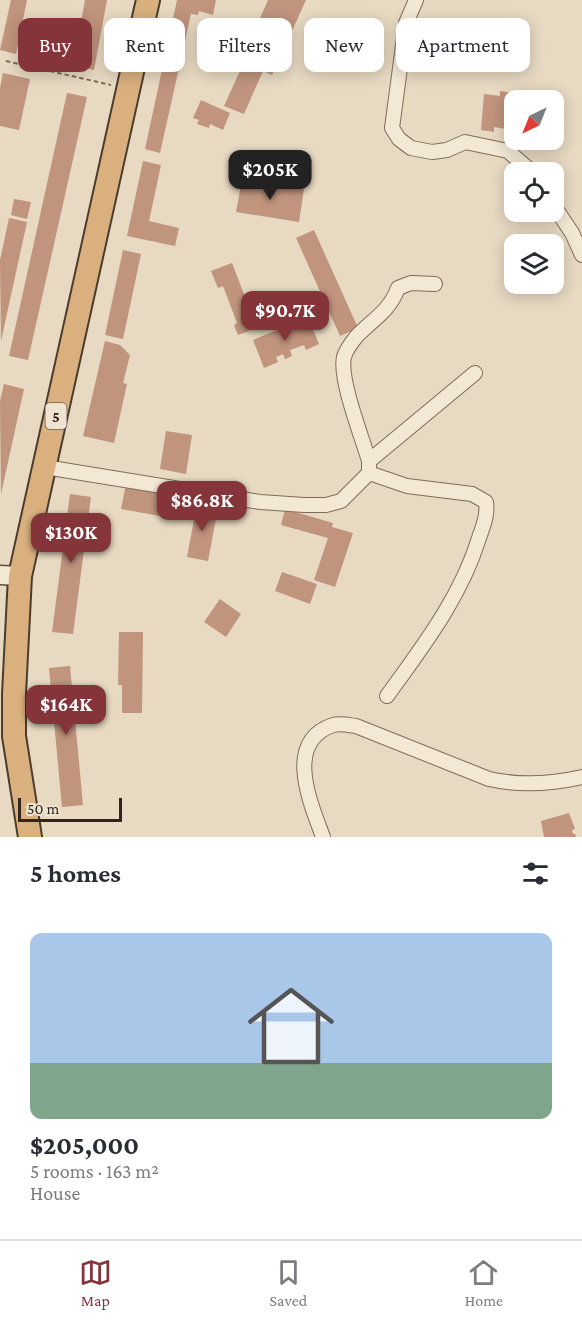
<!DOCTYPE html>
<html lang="en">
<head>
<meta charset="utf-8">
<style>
	body { margin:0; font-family:"Crimson Pro",serif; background:#f2f2f3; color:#2b2b33; height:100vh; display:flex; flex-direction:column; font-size:22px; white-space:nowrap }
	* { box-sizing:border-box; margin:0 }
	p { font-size:20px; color:#7c7c81 }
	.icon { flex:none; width:33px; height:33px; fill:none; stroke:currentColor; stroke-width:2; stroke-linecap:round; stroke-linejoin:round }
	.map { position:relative; height:837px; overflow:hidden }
	.drawer { display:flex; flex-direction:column; background:#fff; flex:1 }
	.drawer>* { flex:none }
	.banner { position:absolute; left:18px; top:18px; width:546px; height:54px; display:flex; gap:12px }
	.needle { width:39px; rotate:223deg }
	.tools { position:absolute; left:504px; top:90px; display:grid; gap:12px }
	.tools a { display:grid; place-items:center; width:60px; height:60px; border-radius:12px; background:#fff; box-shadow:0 3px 15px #0003; font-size:30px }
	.scale { position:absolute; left:18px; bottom:15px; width:104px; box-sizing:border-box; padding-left:6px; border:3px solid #30251e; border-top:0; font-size:16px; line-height:21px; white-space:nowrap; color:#30251e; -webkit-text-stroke:4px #efe4d0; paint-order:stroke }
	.price { position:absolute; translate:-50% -51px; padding:0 14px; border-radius:12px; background:#853439; color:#fff; font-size:20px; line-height:39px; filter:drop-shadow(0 2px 3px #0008) }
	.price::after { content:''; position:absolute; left:50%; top:36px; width:18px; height:14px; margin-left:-9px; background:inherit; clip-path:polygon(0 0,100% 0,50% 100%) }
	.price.current { background:#222; color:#fff }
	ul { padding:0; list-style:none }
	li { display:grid; align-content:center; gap:12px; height:318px; padding:0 30px }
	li+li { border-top:2px solid #e1e1e2 }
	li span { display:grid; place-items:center; height:186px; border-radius:12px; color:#555 }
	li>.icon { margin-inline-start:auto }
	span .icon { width:108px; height:108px; fill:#fffc; stroke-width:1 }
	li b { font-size:26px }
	h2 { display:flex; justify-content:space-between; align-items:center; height:72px; padding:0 30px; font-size:26px }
	.tag { padding:0 21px; border-radius:12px; background:#fff; box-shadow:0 3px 15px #0003; font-size:21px; line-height:54px }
	.tag.current { background:#853439; color:#fff }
	.dock { display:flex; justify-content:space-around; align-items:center; height:84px; border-top:2px solid #e1e1e2; background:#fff; font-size:16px; color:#7c7c81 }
	.dock a { display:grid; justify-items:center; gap:3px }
	.dock .current { color:#853439 }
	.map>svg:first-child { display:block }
	.building { fill:#c0947d }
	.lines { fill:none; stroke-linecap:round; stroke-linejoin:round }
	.minor-casing { stroke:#7e6c5b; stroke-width:16 }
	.secondary-casing { stroke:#604d3f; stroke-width:21 }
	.trunk-casing { stroke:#4c3b2f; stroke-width:26 }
	.path { stroke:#7e6c5b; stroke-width:2; stroke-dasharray:4.5 3; stroke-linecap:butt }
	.minor { stroke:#f3e8d4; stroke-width:14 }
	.secondary { stroke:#f3e8d4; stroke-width:18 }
	.trunk { stroke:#d9b07e; stroke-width:22 }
	.labels { text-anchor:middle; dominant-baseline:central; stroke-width:6; stroke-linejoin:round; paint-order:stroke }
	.shield { fill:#efe4d0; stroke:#695e53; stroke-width:1.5 }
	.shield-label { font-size:16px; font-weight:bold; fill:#30251e }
</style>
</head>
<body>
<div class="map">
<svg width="582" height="837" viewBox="0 0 582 837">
	<rect width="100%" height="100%" fill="#e7d9c2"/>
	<path class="building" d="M11,0H27L16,54L0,50Z
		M85,0H107L94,70L73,66Z
		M177,0H216L213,15L199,11L198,15L191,14L160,153L145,149Z
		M268,0H306L272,75L263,71L244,114L224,106L244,62L241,61Z
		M3,73L30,79L19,130L0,126V88Z
		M500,91L514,93L511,130L494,127V132L481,130L484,94L500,96Z
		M67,93L87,97L28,360L9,356Z
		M201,100L230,113L223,130L210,124L209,128L197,124L199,120L193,118Z
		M143,161L161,165L149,221L179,228L175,246L127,236Z
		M242,179L304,189L299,222L236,212Z
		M14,199L31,202L27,219L11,215Z
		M9,218L27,222L1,341L0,260Z
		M314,230L358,328L340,336L296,238Z
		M123,250L141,254L123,339L105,335Z
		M232,263L257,328L238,335L234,325L237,323L223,286L218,288L211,271Z
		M308,317L319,344L306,350L304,345L290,350L292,356L285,359L283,354L276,357L278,362L264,368L253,340Z
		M105,341L120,345L130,355L123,383L127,384L114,443L83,436Z
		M4,384L24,389L1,494L0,401Z
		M166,431L192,435L186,474L160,469Z
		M126,484L181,494L177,519L121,509Z
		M70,494L91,497L73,634L52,632Z
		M197,504L218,508L208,561L187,557Z
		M285,509L333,523L332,527L353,533L335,587L314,580L328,538L281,525Z
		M282,572L317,584L310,604L275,591Z
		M220,599L241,614L226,637L204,622Z
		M119,632H143L142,713H122V685H118Z
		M70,666L83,805L62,807L49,668Z
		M569,813L575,829L572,830L573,834H575L576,837H544L541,821Z"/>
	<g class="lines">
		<g class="minor-casing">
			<path id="minor" d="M416,0L406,23L392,128L399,139L411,148L432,152L447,150L465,142L508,151L532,172
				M554,206L572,233L582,255
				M369,461L475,373
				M45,467L260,502L304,505H326L341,501L369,473L407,486L472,494L486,502C488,515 483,526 479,538C461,597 423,646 387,696
				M369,473V461C362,437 339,379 344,357C346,350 352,342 356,337C373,319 389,312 398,288L411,283L435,284
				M323,837C311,804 283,742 333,725C339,723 349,725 356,726L489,779C520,786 551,784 582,777"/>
		</g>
		<g class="secondary-casing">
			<path id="secondary" d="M0,575L20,576"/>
		</g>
		<g class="trunk-casing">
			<path id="trunk" d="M30,837L14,736V694L20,576L148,0"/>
		</g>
		<path class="path" d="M6,61L111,85"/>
		<use href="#minor" class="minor"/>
		<use href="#secondary" class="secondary"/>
		<use href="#trunk" class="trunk"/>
	</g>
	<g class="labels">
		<rect class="shield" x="45.5" y="403" width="21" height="26" rx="4.5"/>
		<g class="shield-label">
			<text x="56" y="416">5</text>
		</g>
	</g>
</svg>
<div class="tools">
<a><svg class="needle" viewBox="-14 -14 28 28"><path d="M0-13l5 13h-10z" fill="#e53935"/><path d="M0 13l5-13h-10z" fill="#7c7c81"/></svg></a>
<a><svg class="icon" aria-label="locate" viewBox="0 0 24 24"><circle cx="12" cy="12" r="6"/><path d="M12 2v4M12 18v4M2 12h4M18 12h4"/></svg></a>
<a><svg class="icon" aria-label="layers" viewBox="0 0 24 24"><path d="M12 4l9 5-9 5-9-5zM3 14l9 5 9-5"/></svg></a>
</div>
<div class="scale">50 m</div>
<b class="price current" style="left:270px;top:201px">$205K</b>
<b class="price" style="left:285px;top:342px">$90.7K</b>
<b class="price" style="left:202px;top:532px">$86.8K</b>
<b class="price" style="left:71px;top:564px">$130K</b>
<b class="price" style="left:66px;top:736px">$164K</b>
<div class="banner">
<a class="tag current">Buy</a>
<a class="tag">Rent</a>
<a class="tag">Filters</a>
<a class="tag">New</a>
<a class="tag">Apartment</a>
</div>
</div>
<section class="drawer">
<h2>5 homes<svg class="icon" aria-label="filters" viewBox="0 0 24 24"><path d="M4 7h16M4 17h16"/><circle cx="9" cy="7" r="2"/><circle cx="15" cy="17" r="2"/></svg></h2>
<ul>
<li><span style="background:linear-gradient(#a9c7e8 70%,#7fa58c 0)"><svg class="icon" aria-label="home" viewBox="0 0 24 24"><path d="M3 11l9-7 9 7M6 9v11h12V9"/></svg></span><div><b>$205,000</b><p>5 rooms · 163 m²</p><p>House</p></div></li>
</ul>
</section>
<nav class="dock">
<a class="current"><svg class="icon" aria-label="map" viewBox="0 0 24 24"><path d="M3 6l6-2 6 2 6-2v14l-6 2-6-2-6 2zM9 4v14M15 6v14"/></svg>Map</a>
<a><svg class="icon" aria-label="saved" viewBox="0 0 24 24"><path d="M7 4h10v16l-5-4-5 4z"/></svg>Saved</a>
<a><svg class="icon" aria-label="home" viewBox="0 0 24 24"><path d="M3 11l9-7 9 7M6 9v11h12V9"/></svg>Home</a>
</nav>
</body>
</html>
